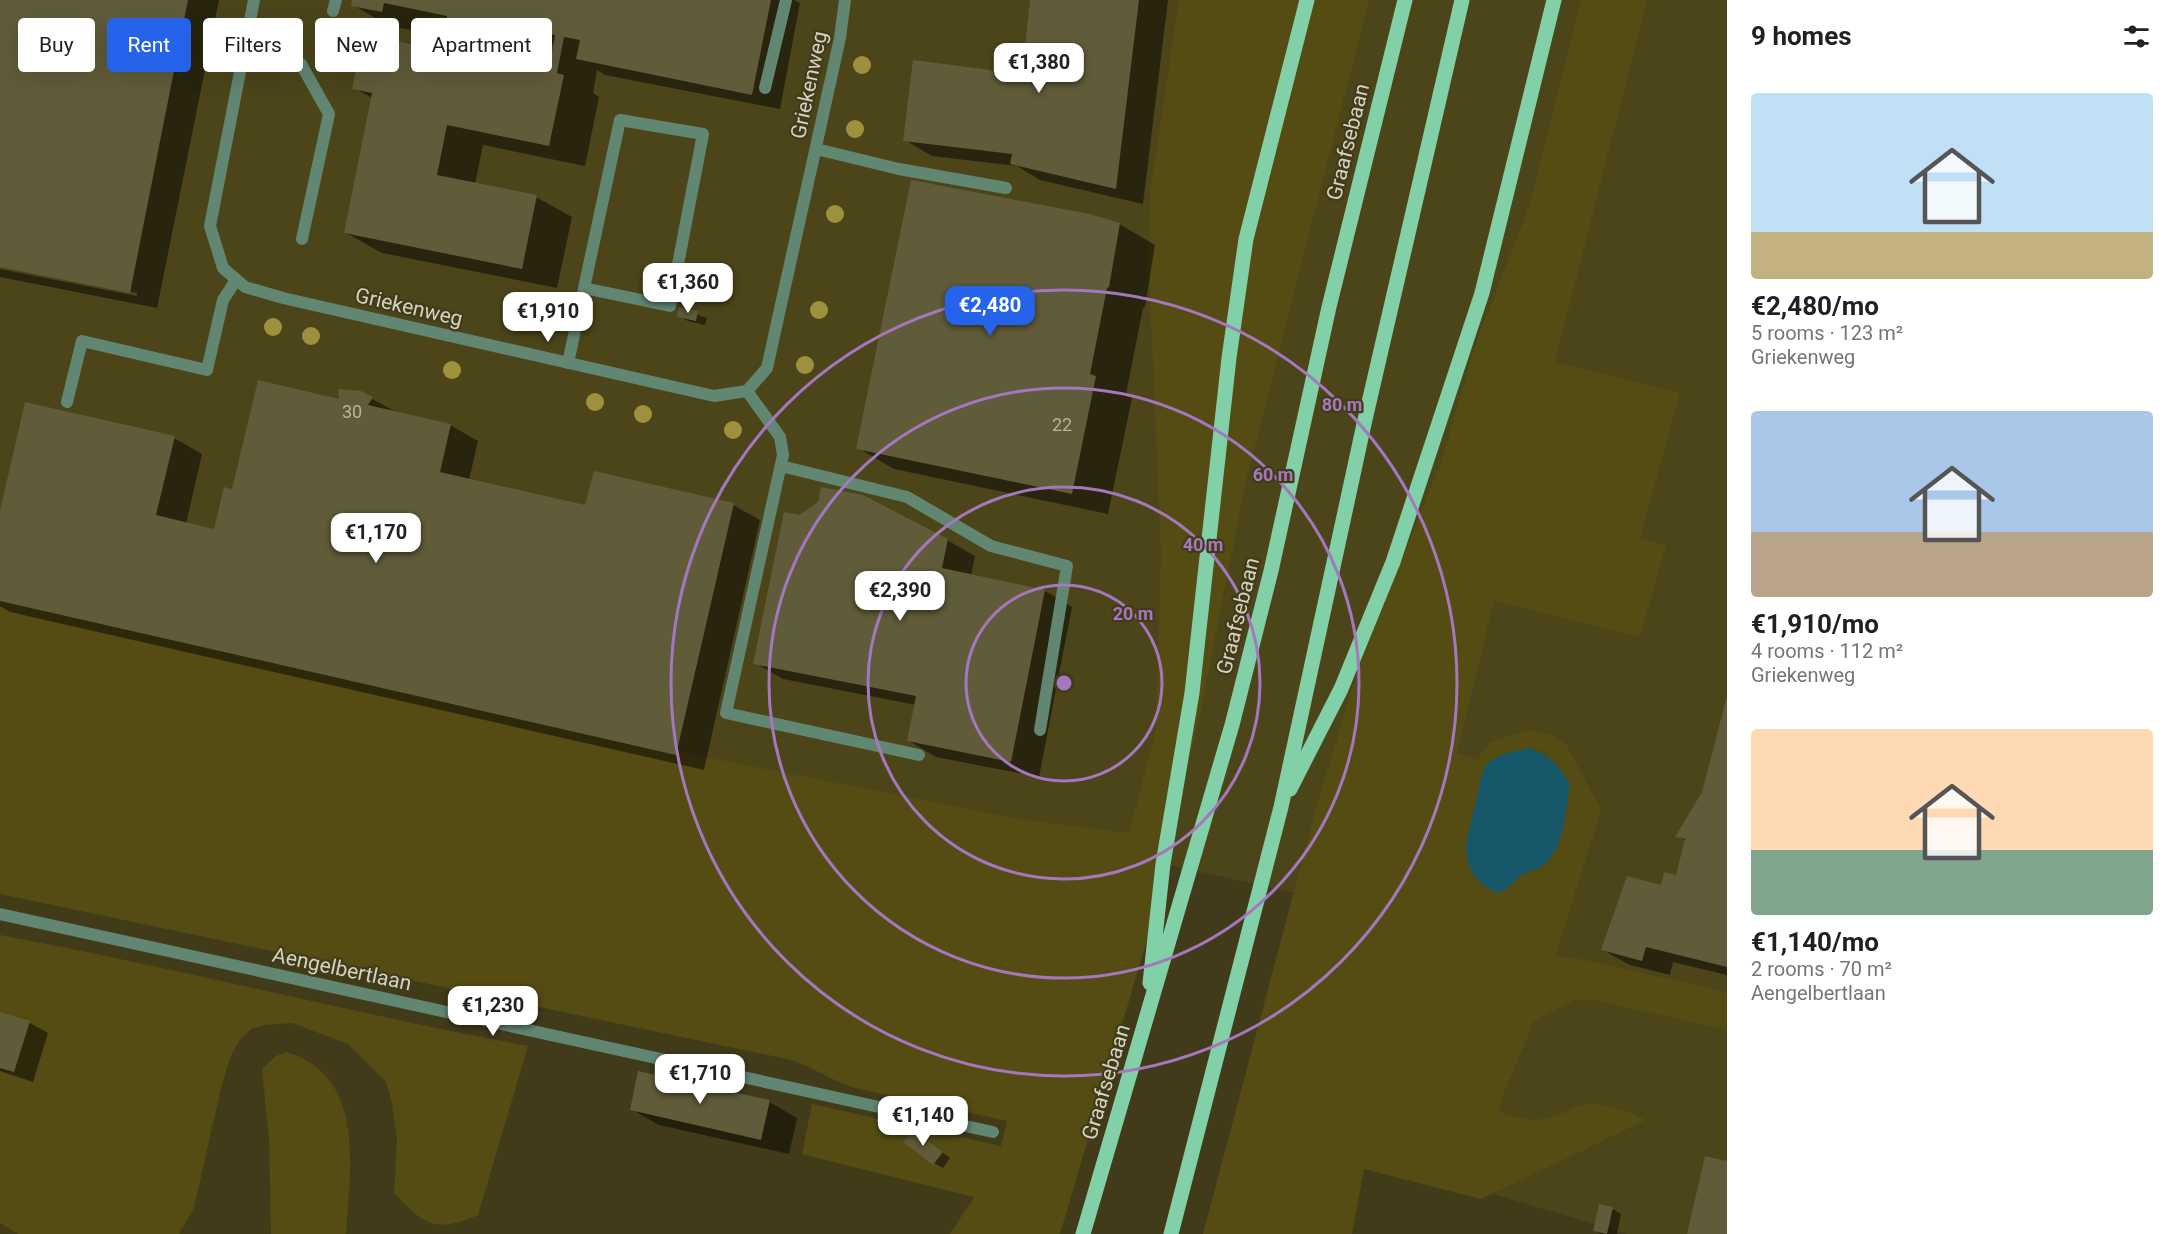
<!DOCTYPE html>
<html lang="en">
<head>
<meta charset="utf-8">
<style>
	body { margin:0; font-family:Roboto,sans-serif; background:#f2f2f2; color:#202124; height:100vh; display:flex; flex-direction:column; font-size:22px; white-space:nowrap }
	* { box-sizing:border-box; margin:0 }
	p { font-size:20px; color:#757577 }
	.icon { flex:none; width:33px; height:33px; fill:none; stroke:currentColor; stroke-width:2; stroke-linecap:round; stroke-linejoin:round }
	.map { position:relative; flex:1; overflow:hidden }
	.sheet { display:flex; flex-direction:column; background:#fff; width:450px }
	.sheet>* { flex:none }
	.guide { position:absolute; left:18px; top:18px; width:570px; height:54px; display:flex; gap:12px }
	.price { position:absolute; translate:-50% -51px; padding:0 14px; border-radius:12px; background:#fff; color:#222; font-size:20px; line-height:39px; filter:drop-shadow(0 2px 3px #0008) }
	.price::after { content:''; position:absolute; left:50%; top:36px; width:18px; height:14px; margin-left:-9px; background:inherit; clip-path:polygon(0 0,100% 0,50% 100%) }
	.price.active { background:#2563eb; color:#fff }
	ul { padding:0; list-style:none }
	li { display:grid; align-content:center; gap:12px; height:318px; padding:0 24px }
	li span { display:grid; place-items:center; height:186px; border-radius:6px; color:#555 }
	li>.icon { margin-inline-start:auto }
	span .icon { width:108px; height:108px; fill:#fffc; stroke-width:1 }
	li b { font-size:26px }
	h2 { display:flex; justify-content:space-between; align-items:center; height:72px; padding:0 24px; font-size:26px }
	.chip { padding:0 21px; border-radius:6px; background:#fff; box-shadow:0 6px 24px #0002; font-size:21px; line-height:54px }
	.chip.active { background:#2563eb; color:#fff }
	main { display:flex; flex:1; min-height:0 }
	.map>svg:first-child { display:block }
	.built { fill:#4c451a }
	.green { fill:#554c13; fill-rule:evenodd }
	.water { fill:#16586a }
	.shadow { fill:#0007; fill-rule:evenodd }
	.building { fill:#605b38; fill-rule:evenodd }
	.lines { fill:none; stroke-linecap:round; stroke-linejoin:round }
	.service { stroke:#618672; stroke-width:12 }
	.minor { stroke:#618672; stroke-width:12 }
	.primary { stroke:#81d0a7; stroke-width:15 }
	.tree { fill:#9e903c }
	.ring { fill:none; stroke:#a477bf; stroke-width:3 }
	.labels { text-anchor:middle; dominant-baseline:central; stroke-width:4.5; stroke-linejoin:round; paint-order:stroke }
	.number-label { font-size:18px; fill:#b8b49d }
	.street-label { font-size:21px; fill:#d5d2bf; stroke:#413b1a }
	.centre { fill:#a477bf; stroke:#413b1a; stroke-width:3 }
	.ring-label { font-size:18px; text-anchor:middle; font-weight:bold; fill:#a477bf; stroke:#413b1a; stroke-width:4.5; stroke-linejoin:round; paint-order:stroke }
</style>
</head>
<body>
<main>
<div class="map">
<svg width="1727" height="1234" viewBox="0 0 1727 1234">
	<rect width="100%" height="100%" fill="#413b1a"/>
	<path class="built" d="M0,0H1727V1234H1627L1341,1148L1426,922L0,606Z"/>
	<path class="green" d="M1179,0H1369L1246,481L1200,714L1149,933L1060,1234H950L974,1197L802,1154L812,1104L1001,1146L1007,1121L855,1088C833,1081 814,1068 792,1060L0,894V591L685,753L1018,819L1129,833L1156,730L1161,552L1149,273L1150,193Z
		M1581,0H1647L1555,362L1680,393L1640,538L1666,545L1640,637L1494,601L1457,753L1477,760L1489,743L1510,735L1528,730L1550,734L1566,744L1601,810L1555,957H1571L1727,992V1030L1594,1000H1574L1534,1021L1501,1100L1499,1112C1519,1119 1538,1123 1558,1115C1565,1113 1572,1108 1579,1106C1603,1100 1625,1111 1646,1120L1481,1199L1364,1169L1352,1234H1203L1315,812L1357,672L1441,462L1477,340L1529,207ZM1528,748L1543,752L1559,767L1540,868L1524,874Z
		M0,935C177,968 351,1013 528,1046L478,1215C434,1234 424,1224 394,1193L397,1141L392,1103L386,1082L348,1044L292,1023L265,1025L251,1029L239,1041L230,1058L221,1088L194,1208L179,1234H18L0,1223Z
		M286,1052C367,1076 350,1168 346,1234H271L269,1140L262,1069L276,1056Z"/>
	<path class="water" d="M1528,748C1549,754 1559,766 1570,784C1565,810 1565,850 1541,867C1536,870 1529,871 1524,874C1513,881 1511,887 1498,893C1453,873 1467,839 1476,801C1479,791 1480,774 1486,766C1495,753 1514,752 1528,748Z"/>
	<path class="shadow" d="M0,0H219L157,308L0,277V269L137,296V293L0,266Z
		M354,0H794L800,3L780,109L605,75L597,70L593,93L599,97L585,166L483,145L475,184L536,197L572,217L557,288L382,253L346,233L372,98L354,88L442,51L446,28L419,23L418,31L389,26L353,5ZM517,41L555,45L550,73L489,61L492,43L515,48Z
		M1032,0H1168L1143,204L1040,180L1017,166L932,156L905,140L1023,75Z
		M1119,224L1155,245L1145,307L1143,308L1126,394L1132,398L1108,514L894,469L858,448Z
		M680,309L707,318L705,325L688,321L679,316Z
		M361,393L398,413L450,425L478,441L469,480L587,507L733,505L760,520L704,770L10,612L0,606V518L174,438L202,454L186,524L215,530L233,491L341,401Z
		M947,540L975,556L971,576L1045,591L1072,607L1039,777L936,757L909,741L916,705L783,679L755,663Z
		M1727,700V975L1673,962L1670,975L1630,965L1603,950L1662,887L1677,877L1686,841L1677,836L1704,793Z
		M0,1013L30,1023L48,1033L33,1082L0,1071Z
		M769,1102L797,1118L789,1154L659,1125L631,1109Z
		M922,1137L950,1158L943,1168L934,1163Z
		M1613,1209L1621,1214L1617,1234H1601L1594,1230Z"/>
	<path class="building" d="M0,0H188L130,293L0,267Z
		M352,0H771L752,95L576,59L580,40L564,37L557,73L564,75L549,146L447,125L437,175L537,195L522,269L344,233L372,93L352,89L357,64L386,39L441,50L447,16L384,3L382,12L351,6ZM481,22L555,35L549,71L451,52L456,24L479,28Z
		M1030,0H1139L1116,189L1010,164L1012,154L903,141L913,60L1022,74Z
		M911,180L1090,214L1120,223L1109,287L1107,288L1090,374L1096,376L1072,494L856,449Z
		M679,307L698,311L696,321L677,317Z
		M258,380L339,399L338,389L361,391L373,397L368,405L451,424L440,472L585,505L594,471L734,503L676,755L0,601V511L25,402L175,436L156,515L214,529L224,487L232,489Z
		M821,487L863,495L948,539L942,568L1045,590L1011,762L907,741L916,696L753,664L784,512L799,515L818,502Z
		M1727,696V967L1646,947L1642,961L1601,950L1627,876L1661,885L1664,872L1676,875L1685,839L1675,837L1702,792Z
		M0,1012L30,1021L14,1072L0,1068Z
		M638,1071L770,1100L761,1140L630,1110Z
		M913,1130L943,1152L933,1165L903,1142Z
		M1705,1156L1727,1161V1234H1687Z
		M1599,1204L1613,1207L1607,1234L1593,1231Z"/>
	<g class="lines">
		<path class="service" d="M333,11L336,0
			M245,49L301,64L329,114L302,239
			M765,88L786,0
			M816,149L899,169L1006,188
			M568,363L620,120L703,134L670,306L584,288
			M747,391L780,437L783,455L726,713L919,755
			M67,402L82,341L207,370L223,300L236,280
			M781,466L907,497L991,546L1067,566L1040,730"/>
		<path class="minor" d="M254,0L210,226L223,268L245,287L283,298L714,396L747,391L767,368L840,38L845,0
			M0,914L993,1132"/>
		<path class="primary" d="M1290,789L1341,689L1393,562L1482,293L1554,0
			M1150,983L1163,864L1192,693L1229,358L1246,239L1307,0
			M1083,1234L1232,725L1271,571L1329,307L1405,0
			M1171,1234L1281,807L1364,424L1462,0"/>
	</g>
	<g class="tree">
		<circle cx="862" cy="65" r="9"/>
		<circle cx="855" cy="129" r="9"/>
		<circle cx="835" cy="214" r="9"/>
		<circle cx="819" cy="310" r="9"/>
		<circle cx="273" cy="327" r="9"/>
		<circle cx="311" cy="336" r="9"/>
		<circle cx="805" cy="365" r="9"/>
		<circle cx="452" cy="370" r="9"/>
		<circle cx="595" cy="402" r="9"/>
		<circle cx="643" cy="414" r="9"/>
		<circle cx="733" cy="430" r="9"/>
	</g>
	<g class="ring">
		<circle cx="1064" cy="683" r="98"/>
		<circle cx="1064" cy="683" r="196"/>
		<circle cx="1064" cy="683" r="295"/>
		<circle cx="1064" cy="683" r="393"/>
	</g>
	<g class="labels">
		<g class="number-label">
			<text x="352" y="411">30</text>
			<text x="1062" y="424">22</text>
		</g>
		<g class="street-label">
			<text transform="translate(809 85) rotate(-78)">Griekenweg</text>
			<text transform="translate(1348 142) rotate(-76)">Graafsebaan</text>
			<text transform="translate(409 307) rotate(13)">Griekenweg</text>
			<text transform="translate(1238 616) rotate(-76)">Graafsebaan</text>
			<text transform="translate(342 969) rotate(12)">Aengelbertlaan</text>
			<text transform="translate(1106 1082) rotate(-73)">Graafsebaan</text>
		</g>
	</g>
	<circle cx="1064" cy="683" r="9" class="centre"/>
	<g class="ring-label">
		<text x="1342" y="411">80 m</text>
		<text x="1273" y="481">60 m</text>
		<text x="1203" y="551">40 m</text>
		<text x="1133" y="620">20 m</text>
	</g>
</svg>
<b class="price" style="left:1039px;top:94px">€1,380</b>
<b class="price" style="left:688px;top:314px">€1,360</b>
<b class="price active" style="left:990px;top:337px">€2,480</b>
<b class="price" style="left:548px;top:343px">€1,910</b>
<b class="price" style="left:376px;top:564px">€1,170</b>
<b class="price" style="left:900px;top:622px">€2,390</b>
<b class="price" style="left:493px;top:1037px">€1,230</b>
<b class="price" style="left:700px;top:1105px">€1,710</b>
<b class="price" style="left:923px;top:1147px">€1,140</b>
<div class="guide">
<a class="chip">Buy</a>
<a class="chip active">Rent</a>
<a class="chip">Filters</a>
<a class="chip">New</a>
<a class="chip">Apartment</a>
</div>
</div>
<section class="sheet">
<h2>9 homes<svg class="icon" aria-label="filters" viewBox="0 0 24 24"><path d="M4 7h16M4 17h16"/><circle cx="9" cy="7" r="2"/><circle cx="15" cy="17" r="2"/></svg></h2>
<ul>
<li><span style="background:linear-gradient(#bfe0f5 75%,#c2b280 0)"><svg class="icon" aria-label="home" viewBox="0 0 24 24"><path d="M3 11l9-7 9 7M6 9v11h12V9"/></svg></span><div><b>€2,480/mo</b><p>5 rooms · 123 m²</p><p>Griekenweg</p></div></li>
<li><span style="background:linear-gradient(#a9c7e8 65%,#b9a48a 0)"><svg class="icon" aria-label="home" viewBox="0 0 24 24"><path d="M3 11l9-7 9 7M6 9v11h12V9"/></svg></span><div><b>€1,910/mo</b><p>4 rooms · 112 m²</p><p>Griekenweg</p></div></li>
<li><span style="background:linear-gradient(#ffd9b3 65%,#7fa58c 0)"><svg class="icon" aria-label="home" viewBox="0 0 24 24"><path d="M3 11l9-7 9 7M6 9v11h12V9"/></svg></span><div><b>€1,140/mo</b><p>2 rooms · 70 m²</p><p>Aengelbertlaan</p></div></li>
</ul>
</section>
</main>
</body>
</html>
